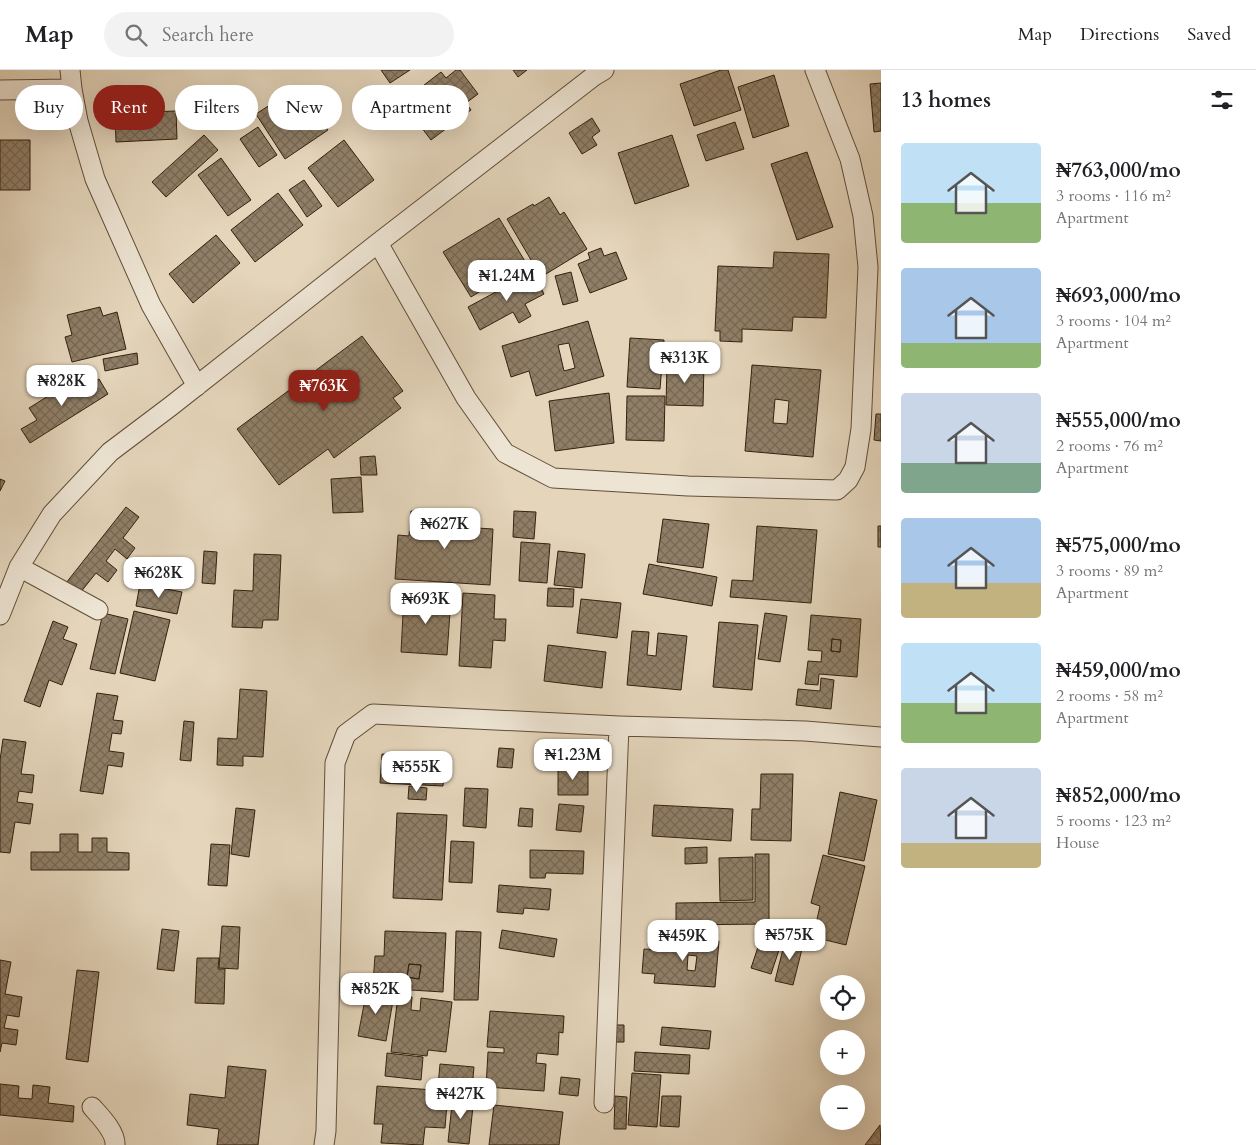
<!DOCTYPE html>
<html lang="en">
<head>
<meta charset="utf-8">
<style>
	body { margin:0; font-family:Cardo,serif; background:#f2f2f2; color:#202124; height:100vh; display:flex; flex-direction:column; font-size:19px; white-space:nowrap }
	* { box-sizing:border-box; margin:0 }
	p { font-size:16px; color:#757577 }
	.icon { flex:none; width:28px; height:28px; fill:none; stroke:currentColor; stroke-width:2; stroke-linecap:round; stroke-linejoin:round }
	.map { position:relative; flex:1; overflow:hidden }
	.sheet { display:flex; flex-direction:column; background:#fff; width:375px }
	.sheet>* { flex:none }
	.banner { position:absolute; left:15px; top:15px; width:475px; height:45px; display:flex; gap:10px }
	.fabs { position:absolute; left:820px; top:905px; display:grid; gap:10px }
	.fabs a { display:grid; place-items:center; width:45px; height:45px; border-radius:50%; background:#fff; box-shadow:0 5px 20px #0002; font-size:25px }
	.price { position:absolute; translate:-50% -42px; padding:0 11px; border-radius:10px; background:#fff; color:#222; font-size:16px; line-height:32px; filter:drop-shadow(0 1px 2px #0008) }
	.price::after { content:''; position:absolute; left:50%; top:30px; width:15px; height:11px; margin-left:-8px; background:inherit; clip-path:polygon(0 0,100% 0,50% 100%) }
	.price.current { background:#8f2418; color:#fff }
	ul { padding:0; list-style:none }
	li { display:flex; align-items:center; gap:15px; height:125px; padding:0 20px }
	li span { display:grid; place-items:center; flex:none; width:140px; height:100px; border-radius:5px; color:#555 }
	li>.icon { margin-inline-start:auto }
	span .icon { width:60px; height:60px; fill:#fffc; stroke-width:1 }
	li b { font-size:21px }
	h2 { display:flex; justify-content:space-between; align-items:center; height:60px; padding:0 20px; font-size:21px }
	.tag { padding:0 18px; border-radius:22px; background:#fff; box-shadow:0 5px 20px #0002; font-size:18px; line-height:45px }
	.tag.current { background:#8f2418; color:#fff }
	header { display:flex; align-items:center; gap:30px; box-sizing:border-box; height:70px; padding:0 25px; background:#fff; border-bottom:1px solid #e0e0e0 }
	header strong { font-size:24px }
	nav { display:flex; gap:28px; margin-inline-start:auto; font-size:18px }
	.search { width:350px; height:45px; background:#f2f2f2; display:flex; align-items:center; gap:12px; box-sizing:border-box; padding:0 18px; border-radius:28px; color:#757577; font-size:19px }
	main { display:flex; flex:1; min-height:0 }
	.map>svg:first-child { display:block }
	.building { fill:url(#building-cross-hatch); stroke:#35210e; fill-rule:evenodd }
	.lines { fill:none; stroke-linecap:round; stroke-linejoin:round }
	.minor-casing { stroke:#614e39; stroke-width:21 }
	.minor { stroke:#ede4d3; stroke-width:19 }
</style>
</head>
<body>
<header>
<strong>Map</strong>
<div class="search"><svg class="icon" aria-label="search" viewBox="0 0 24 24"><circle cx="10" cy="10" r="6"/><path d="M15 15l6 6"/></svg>Search here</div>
<nav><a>Map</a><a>Directions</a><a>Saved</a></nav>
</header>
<main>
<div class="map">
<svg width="881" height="1075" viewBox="0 0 881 1075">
	<defs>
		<pattern id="building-cross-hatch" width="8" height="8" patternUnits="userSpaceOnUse" patternTransform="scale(1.25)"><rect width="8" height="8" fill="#907f68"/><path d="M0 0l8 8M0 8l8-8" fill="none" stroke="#766854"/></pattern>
	</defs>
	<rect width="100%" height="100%" fill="#e4d5bb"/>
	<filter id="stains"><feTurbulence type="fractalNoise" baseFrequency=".004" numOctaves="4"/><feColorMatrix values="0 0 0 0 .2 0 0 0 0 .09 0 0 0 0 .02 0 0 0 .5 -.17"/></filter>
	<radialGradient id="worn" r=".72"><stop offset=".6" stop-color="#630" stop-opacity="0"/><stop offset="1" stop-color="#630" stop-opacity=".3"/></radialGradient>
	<path class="building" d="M381,0H410L390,13Z
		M456,0H460L478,24L466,33L471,40L431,70L402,32L441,2L446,8Z
		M513,0H527L518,7Z
		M721,0H728L741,40L694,56L680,14Z
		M774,5L789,56L753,68L738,17Z
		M881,13V61L874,62L870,14Z
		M299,16L328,60L285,89L256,44Z
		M176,41L177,69L116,72L115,43Z
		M592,48L600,61L592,67L597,75L582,84L569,63Z
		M735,52L744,79L706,91L697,65Z
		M258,57L277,85L259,97L240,69Z
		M204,65L218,80L166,127L152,112Z
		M672,65L689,116L635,134L618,83Z
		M0,70H30V120H0Z
		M344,70L374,110L338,137L308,98Z
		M807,82L833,157L797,170L771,94Z
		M221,88L251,130L228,146L198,105Z
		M304,110L322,136L307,147L289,120Z
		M278,123L303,155L255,192L231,160Z
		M549,127L560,145L564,142L587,179L541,207L507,149L533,134L534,136Z
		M499,148L526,193L471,227L443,182Z
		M216,165L240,193L193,233L169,204Z
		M601,178L604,186L616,182L627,209L590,223L578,194L590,189L588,183Z
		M774,182L829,184L826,248L793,247L792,261L742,259V272L720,271V261H715L718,196L773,198Z
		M533,202L544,224L525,234L531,246L519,253L513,242L480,260L468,237Z
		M571,202L578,231L563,235L555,206Z
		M100,237L103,246L117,242L126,279L72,292L65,267L72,265L67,245Z
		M588,251L604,306L536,326L529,301L511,307L502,276ZM569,273L575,298L564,301L558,275Z
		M362,266L403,321L393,328L401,338L334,388L328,379L279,415L237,359Z
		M630,268L664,270L660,319L627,317Z
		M137,283L138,294L105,301L103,289Z
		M667,293L704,294L703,336L666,335Z
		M752,295L821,300L813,387L745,381ZM775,329L789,331L787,354L773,353Z
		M99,309L108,324L30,373L21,359L37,350L29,338L74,310L80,320Z
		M609,323L614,373L555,381L549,331Z
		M627,326H665L664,371L626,370Z
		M876,344H881V371L874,370Z
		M375,386L377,405H361L360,387Z
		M361,407L363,442L333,443L331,409Z
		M0,409L5,411L0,421Z
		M126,437L139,447L123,468L135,478L127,489L115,479L106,491L117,500L108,512L96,503L80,523L66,513Z
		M411,441L478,445L477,458L493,459L490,515L395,509L398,465L409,466Z
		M514,441L536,442L534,469L513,467Z
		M663,449L709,454L703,498L657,492Z
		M757,456L817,460L811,533L730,527L732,510L753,511Z
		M878,456H881V477H878Z
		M521,472L550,474L547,513L519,511Z
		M204,481L217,482L215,514L202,513Z
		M558,481L585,484L582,518L554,515Z
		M254,484L281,485L278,550H263L262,558L232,557L234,520L253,521Z
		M649,494L717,507L712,536L643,524Z
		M140,514L182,522L177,544L136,536Z
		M548,518L574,519L573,537L547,536Z
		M463,523L495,525L494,549H506L505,571L493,570L491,598L459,596Z
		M404,525L451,528L447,585L401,582Z
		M581,529L621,533L617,568L577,563Z
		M134,541L170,550L155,611L120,603Z
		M103,543L128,549L115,604L90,599Z
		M765,543L787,546L780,592L758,589Z
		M811,545L861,549L857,607L819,604L818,615L805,614L808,591L821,592L822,581L808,580ZM832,569L841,570L840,582L831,581Z
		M53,551L68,557L63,569L77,574L62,615L49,610L40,637L24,631Z
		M719,552L758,555L752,620L713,617Z
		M632,561L649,562L647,585L656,586L658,563L687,566L681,620L627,615Z
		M832,569L841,570L840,582L831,581Z
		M548,575L606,582L602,618L544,611Z
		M821,608L834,610L831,639L796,635L798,619L820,621Z
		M240,619L267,621L263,687L243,686V696L217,695L218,668L237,669Z
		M97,623L118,626L113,650L123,651L121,664L112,663L109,681L124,683L122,697L108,695L103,724L80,721Z
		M184,651L194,652L191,691L180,690Z
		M3,669L26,672L21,704L34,705L32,723L19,721L17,732L33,734L30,754L15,752L10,783L0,782V690Z
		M499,678L514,679L512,698L497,697Z
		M382,684L445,687L443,716L380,713Z
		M588,696V725H558V697Z
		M761,704H793L791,771L751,770L752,739H760Z
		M409,716L427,718L426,730L408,729Z
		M465,718L488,719L486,758L463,756Z
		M840,722L877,730L864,791L828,784Z
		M559,734L584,736L581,762L556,760Z
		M654,735L733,739L731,771L652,766Z
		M236,738L255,740L249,787L231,784Z
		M520,738L533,739L532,757L518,756Z
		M397,743L447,745L442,830L393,828Z
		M60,764H78V782H92V768H107V782L129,783V800H31V782H60Z
		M451,771L474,772L472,813L449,812Z
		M211,774L230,775L227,816L208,815Z
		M707,777V793L685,794V778Z
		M530,780L584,781L583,804L546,803L545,808H530Z
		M755,784H769V854L676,855V833L755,832Z
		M823,785L865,796L846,875L813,867L820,836L811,833Z
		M753,787V830L720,831L719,788Z
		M499,815L551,819L549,840L524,838L523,844L497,842Z
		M222,856L240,857L238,899L219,898Z
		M162,859L179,861L174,901L157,899Z
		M502,860L557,869L554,887L499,878Z
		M385,861L446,863L443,922L411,920L412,915L373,913L375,886H384ZM409,894L421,895L419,909L407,907Z
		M456,861L481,862L478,930H454Z
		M663,867L719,871L715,917L654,913L655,904L642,903L644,879L662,880ZM688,885L697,886L695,901L687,900Z
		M786,867L804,871L793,915L775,911Z
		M759,874L779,880L771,904L751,898Z
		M197,888H219L218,899H225L224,934L195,933Z
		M0,890L11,892L5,924L22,927L19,947L7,945L4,958L18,960L16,975L2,973L0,982Z
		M409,894L421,895L419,909L407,907Z
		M77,900L99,902L88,992L66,989Z
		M367,919L394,925L386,971L358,966Z
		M398,926L412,927L411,940L420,941L421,928L452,932L446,982L428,980L427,986L391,982Z
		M490,941L564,946L563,963L559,962L558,985L537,983L536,993L546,994L544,1021L486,1017L488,982L504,983V978L487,977Z
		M614,955H624V972H613Z
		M662,957L711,961L709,979L660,975Z
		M635,982L690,985L689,1004L634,1001Z
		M387,983L423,987L421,1010L385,1006Z
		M440,994L474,997L472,1019L438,1016Z
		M228,996L266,1000L258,1075H217L219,1059L187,1055L190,1024L225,1028Z
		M632,1003L661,1005L657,1057L628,1055Z
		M561,1007L580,1009L578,1026L559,1024Z
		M0,1014L19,1016L18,1028L32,1029L33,1015L50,1017L48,1033L74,1036L73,1052L0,1045Z
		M377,1016L448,1021L445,1058L425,1057L423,1075L381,1073L383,1054H374Z
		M453,1025L474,1027L469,1074L448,1072Z
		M615,1026L627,1027L626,1059H614Z
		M662,1026H681L679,1057L660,1056Z
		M494,1035L563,1042L559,1075H489Z
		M880,1055L881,1075H865Z"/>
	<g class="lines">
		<g class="minor-casing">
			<path id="minor" d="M70,0L72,19L78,51L95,109L151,235L197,316
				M0,20L72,19
				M378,173L466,328L505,383L553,408L688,416L837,420L848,410L855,397L861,359L868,197L863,146L850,89L815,0
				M19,497L98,540
				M0,545L19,497L52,444L110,382L171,336L378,173L594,6L604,0
				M604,1033L619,656
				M92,1037C100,1046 116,1062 115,1075
				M324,1075L326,1061L335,693L346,664L373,644L619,656L805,661L881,667"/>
		</g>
		<use href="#minor" class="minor"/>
	</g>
	<rect width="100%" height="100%" filter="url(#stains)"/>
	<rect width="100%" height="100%" fill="url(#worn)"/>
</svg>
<div class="fabs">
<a><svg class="icon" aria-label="locate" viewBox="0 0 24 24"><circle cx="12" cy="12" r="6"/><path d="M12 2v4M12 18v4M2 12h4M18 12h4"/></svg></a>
<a>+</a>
<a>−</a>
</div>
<b class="price" style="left:507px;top:232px">₦1.24M</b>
<b class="price" style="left:685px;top:314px">₦313K</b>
<b class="price" style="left:62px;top:337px">₦828K</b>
<b class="price current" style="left:324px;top:342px">₦763K</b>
<b class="price" style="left:445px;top:480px">₦627K</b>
<b class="price" style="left:159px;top:529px">₦628K</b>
<b class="price" style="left:426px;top:555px">₦693K</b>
<b class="price" style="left:573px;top:711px">₦1.23M</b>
<b class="price" style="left:417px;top:723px">₦555K</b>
<b class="price" style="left:790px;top:891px">₦575K</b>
<b class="price" style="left:683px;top:892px">₦459K</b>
<b class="price" style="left:376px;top:945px">₦852K</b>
<b class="price" style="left:461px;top:1050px">₦427K</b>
<div class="banner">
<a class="tag">Buy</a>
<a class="tag current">Rent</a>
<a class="tag">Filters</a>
<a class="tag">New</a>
<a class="tag">Apartment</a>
</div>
</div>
<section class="sheet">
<h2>13 homes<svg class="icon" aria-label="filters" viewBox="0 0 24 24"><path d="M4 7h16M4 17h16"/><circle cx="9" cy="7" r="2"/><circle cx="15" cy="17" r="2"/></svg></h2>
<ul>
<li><span style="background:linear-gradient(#bfe0f5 60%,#8fb573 0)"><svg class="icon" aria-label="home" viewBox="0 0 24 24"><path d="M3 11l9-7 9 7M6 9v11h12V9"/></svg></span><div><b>₦763,000/mo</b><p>3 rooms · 116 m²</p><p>Apartment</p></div></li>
<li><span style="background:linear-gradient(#a9c7e8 75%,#8fb573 0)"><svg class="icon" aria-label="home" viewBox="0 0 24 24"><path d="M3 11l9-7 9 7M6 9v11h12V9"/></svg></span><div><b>₦693,000/mo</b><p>3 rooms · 104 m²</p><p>Apartment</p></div></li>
<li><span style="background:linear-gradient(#c9d6e8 70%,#7fa58c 0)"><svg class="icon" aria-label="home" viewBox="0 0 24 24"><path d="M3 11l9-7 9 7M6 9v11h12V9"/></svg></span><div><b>₦555,000/mo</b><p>2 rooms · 76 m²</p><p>Apartment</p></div></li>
<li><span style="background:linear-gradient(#a9c7e8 65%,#c2b280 0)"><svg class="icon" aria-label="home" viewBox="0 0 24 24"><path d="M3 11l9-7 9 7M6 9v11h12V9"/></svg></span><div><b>₦575,000/mo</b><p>3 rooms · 89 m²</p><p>Apartment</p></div></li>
<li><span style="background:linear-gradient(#bfe0f5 60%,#8fb573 0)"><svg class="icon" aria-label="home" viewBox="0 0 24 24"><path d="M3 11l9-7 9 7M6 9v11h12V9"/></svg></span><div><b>₦459,000/mo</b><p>2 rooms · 58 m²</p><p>Apartment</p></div></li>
<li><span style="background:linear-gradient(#c9d6e8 75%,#c2b280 0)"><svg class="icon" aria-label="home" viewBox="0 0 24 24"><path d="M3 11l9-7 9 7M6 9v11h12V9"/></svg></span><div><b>₦852,000/mo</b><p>5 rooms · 123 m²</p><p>House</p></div></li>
</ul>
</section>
</main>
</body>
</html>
